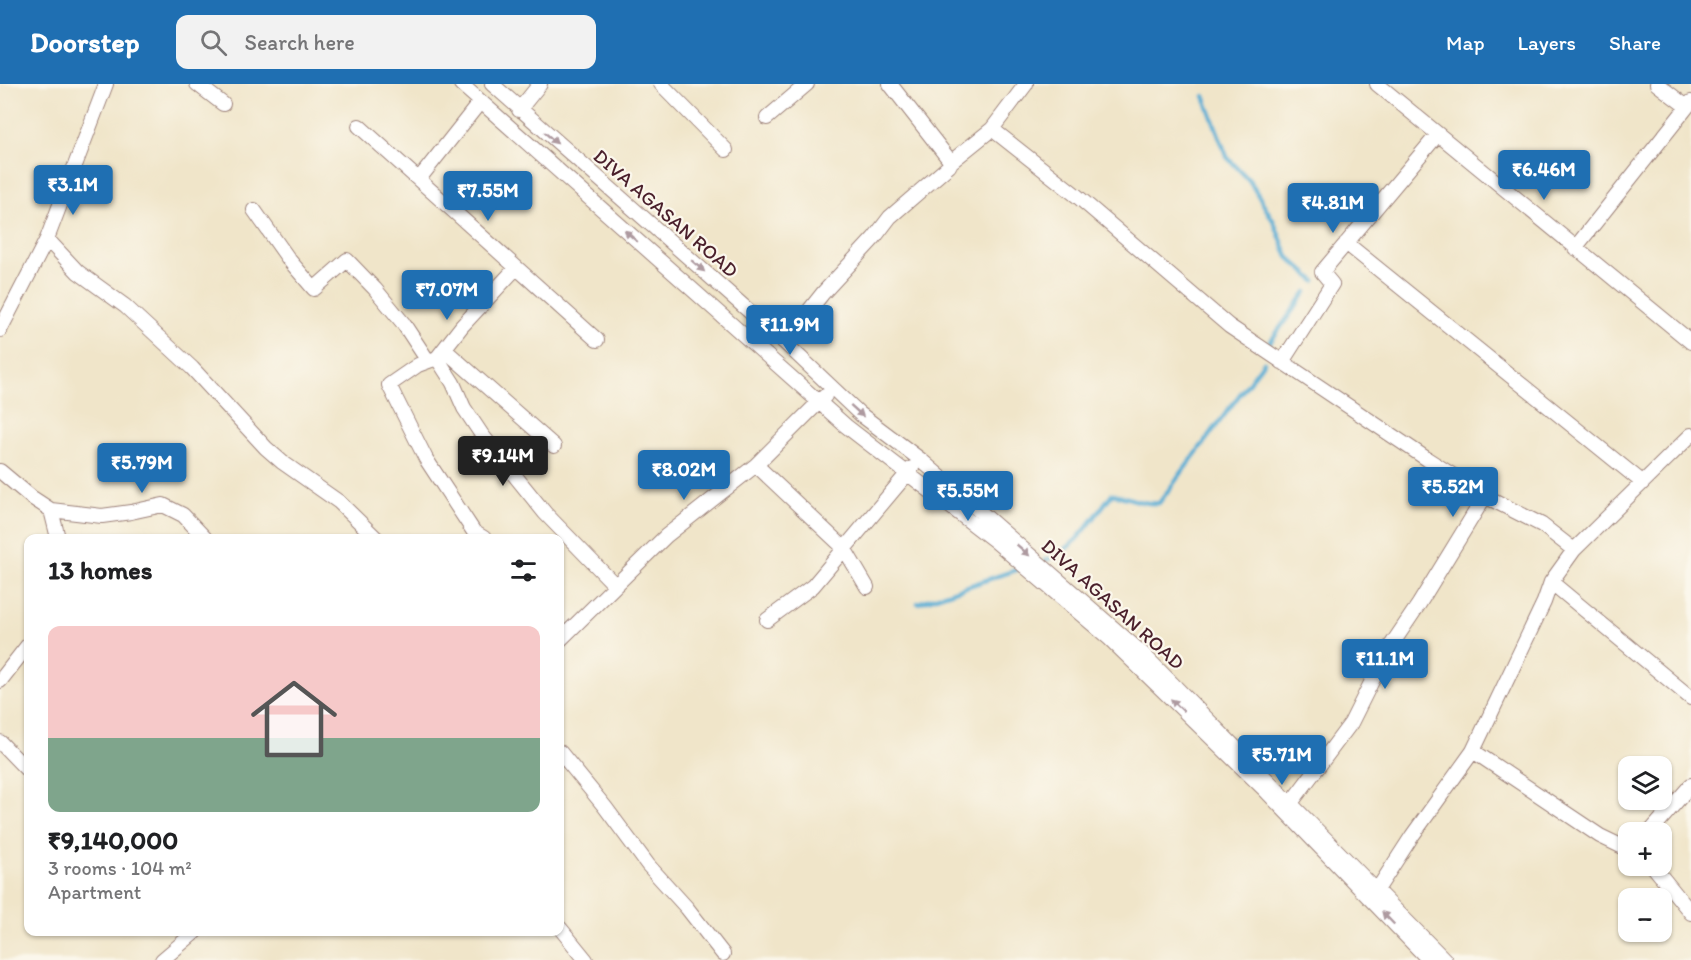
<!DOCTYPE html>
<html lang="en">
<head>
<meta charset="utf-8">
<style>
	body { margin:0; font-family:Itim,sans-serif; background:#f2f2f2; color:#202124; height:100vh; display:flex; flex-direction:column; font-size:22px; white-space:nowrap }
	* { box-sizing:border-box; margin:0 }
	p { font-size:20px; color:#757577 }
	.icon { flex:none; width:33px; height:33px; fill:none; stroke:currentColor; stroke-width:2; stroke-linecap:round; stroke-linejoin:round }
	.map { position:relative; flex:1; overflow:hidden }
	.details { position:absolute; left:24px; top:450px; width:540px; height:402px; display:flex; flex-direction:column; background:#fff; border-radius:12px; box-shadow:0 2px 4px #0004 }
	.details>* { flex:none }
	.controls { position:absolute; left:1618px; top:672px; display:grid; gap:12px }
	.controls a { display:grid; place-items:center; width:54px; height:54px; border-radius:12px; background:#fff; box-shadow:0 2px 4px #0004; font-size:30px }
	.price { position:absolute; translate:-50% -51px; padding:0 14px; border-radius:6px; background:#1f6fb2; color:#fff; font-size:20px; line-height:39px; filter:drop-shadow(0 2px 3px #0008) }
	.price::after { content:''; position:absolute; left:50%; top:36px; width:18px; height:14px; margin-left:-9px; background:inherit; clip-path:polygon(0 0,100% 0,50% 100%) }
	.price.selected { background:#222; color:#fff }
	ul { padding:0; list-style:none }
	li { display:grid; align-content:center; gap:12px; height:318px; padding:0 24px }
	li span { display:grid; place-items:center; height:186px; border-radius:12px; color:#555 }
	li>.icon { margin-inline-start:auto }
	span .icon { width:108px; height:108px; fill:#fffc; stroke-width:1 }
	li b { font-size:26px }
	h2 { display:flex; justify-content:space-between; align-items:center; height:72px; padding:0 24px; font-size:26px }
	header { display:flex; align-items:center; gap:36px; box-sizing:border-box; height:84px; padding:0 30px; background:#1f6fb2; color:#fff }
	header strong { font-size:28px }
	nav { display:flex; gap:33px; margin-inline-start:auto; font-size:21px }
	.search { width:420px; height:54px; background:#f2f2f2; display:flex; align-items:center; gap:15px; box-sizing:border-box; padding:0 21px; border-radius:12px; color:#757577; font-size:22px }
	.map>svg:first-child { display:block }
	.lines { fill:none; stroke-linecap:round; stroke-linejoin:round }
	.stream { stroke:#57acd3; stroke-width:4.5 }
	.minor-casing { stroke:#9d827a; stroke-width:16 }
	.minor { stroke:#fff; stroke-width:14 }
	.oneway { fill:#ae9aa0 }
	.labels { text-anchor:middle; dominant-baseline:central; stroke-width:4.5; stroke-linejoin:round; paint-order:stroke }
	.street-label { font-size:20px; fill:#4a1f2b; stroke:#fbf7ec }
</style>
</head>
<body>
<header>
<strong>Doorstep</strong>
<div class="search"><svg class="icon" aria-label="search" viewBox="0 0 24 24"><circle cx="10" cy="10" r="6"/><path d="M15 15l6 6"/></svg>Search here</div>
<nav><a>Map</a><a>Layers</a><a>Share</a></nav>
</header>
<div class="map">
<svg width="1691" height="876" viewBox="0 0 1691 876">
	<rect width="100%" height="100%" fill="#fbf7ec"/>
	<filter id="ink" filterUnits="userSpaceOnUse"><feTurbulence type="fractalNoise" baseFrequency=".0167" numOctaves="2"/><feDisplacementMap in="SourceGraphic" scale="12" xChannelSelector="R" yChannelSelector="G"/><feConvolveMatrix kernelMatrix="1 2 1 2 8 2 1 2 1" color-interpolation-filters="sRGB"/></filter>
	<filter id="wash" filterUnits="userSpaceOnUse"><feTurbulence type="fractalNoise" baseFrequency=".008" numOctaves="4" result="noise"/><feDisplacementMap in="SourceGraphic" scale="24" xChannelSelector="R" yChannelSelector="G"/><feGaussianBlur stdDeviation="1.35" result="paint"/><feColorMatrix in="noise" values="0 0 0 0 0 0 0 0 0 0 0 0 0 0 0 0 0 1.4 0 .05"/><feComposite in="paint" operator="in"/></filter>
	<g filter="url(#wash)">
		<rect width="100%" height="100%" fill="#f0e5c9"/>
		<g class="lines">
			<path class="stream" d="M1204,12L1227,73L1249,96L1274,138L1288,173L1315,197
				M1270,258L1306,208
				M1046,476C1075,466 1094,433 1112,410C1128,413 1143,421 1159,419L1264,278
				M918,519L1019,485"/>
		</g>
	</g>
	<g filter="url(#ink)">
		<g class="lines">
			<g class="minor-casing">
				<path id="minor" d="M197,0L223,20
					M461,0L846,342L995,457L1110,555L1263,704L1429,876
					M492,0L784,258L860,330L921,376L1143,570L1445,876
					M661,0L726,66
					M890,0L951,78
					M1026,0L992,45L1077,112L1229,242L1427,375L1485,412L1542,441L1574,466
					M1377,0L1691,258
					M1657,0L1687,23
					M519,26L540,0
					M767,34L807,0
					M359,42L597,256
					M419,95L480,18
					M254,126L290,177L314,205L347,176L375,205L403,239L428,277
					M47,155L78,188L125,222L192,284L266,364L282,378L339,418L376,454
					M1346,159L1642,398
					M1575,164L1691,18
					M0,246L47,155L106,0
					M784,258L823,209L874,154L890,133L949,82L951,78L992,45
					M445,266L554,362
					M437,274L453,299L464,324L482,351L545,429L614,500
					M1282,278L1332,200L1322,188L1438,50
					M756,381L844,464L867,503
					M0,387L31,413L51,426L58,454
					M51,426L102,432L131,428L163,421L183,431L205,454
					M484,454L474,448L426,375L389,301L418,281L437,274L462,242L516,184
					M1551,498L1691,614
					M767,536L813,502L912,384
					M560,556L666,452L756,381L825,312
					M0,597L28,561
					M0,658L28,687
					M1473,667L1600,752L1629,766
					M560,668L605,723L648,781L687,824L723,870
					M1291,719L1351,639L1386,569L1419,520L1485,412
					M1650,748L1691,701
					M1653,782L1691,829
					M1377,806L1412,752L1473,667L1544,518L1551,498L1574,466L1691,351
					M560,844L586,876
					M162,876L195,848"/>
			</g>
			<use href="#minor" class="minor"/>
		</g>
		<defs><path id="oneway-solid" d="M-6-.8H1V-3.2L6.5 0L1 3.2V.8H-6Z" transform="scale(1.5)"/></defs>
		<g class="oneway">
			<use href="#oneway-solid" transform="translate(551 54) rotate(41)"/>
			<use href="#oneway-solid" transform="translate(631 152) rotate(-138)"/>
			<use href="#oneway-solid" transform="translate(698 182) rotate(41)"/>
			<use href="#oneway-solid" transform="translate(857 327) rotate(42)"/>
			<use href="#oneway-solid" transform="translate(1023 466) rotate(41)"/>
			<use href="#oneway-solid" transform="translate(1177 621) rotate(-136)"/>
			<use href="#oneway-solid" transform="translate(1388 834) rotate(-134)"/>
		</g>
	</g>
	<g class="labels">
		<g class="street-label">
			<text transform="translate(666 129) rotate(41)">DIVA AGASAN ROAD</text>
			<text transform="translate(1113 520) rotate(42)">DIVA AGASAN ROAD</text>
		</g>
	</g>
</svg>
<div class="controls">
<a><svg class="icon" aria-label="layers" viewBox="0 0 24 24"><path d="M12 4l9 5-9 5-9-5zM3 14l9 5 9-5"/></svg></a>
<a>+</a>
<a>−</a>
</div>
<b class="price" style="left:1544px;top:117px">₹6.46M</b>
<b class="price" style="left:73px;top:132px">₹3.1M</b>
<b class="price" style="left:488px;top:138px">₹7.55M</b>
<b class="price" style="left:1333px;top:150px">₹4.81M</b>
<b class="price" style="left:447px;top:237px">₹7.07M</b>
<b class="price" style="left:790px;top:272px">₹11.9M</b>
<b class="price selected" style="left:503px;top:403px">₹9.14M</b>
<b class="price" style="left:142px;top:410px">₹5.79M</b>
<b class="price" style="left:684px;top:417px">₹8.02M</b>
<b class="price" style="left:1453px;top:434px">₹5.52M</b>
<b class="price" style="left:968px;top:438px">₹5.55M</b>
<b class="price" style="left:1385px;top:606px">₹11.1M</b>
<b class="price" style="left:1282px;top:702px">₹5.71M</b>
<section class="details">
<h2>13 homes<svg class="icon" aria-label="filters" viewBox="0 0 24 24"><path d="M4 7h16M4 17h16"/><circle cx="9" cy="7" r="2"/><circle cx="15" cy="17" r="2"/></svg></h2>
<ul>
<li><span style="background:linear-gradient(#f6c9c9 60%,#7fa58c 0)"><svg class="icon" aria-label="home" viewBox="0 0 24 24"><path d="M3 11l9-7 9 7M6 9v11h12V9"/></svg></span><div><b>₹9,140,000</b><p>3 rooms · 104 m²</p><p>Apartment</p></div></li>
</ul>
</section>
</div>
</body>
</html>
